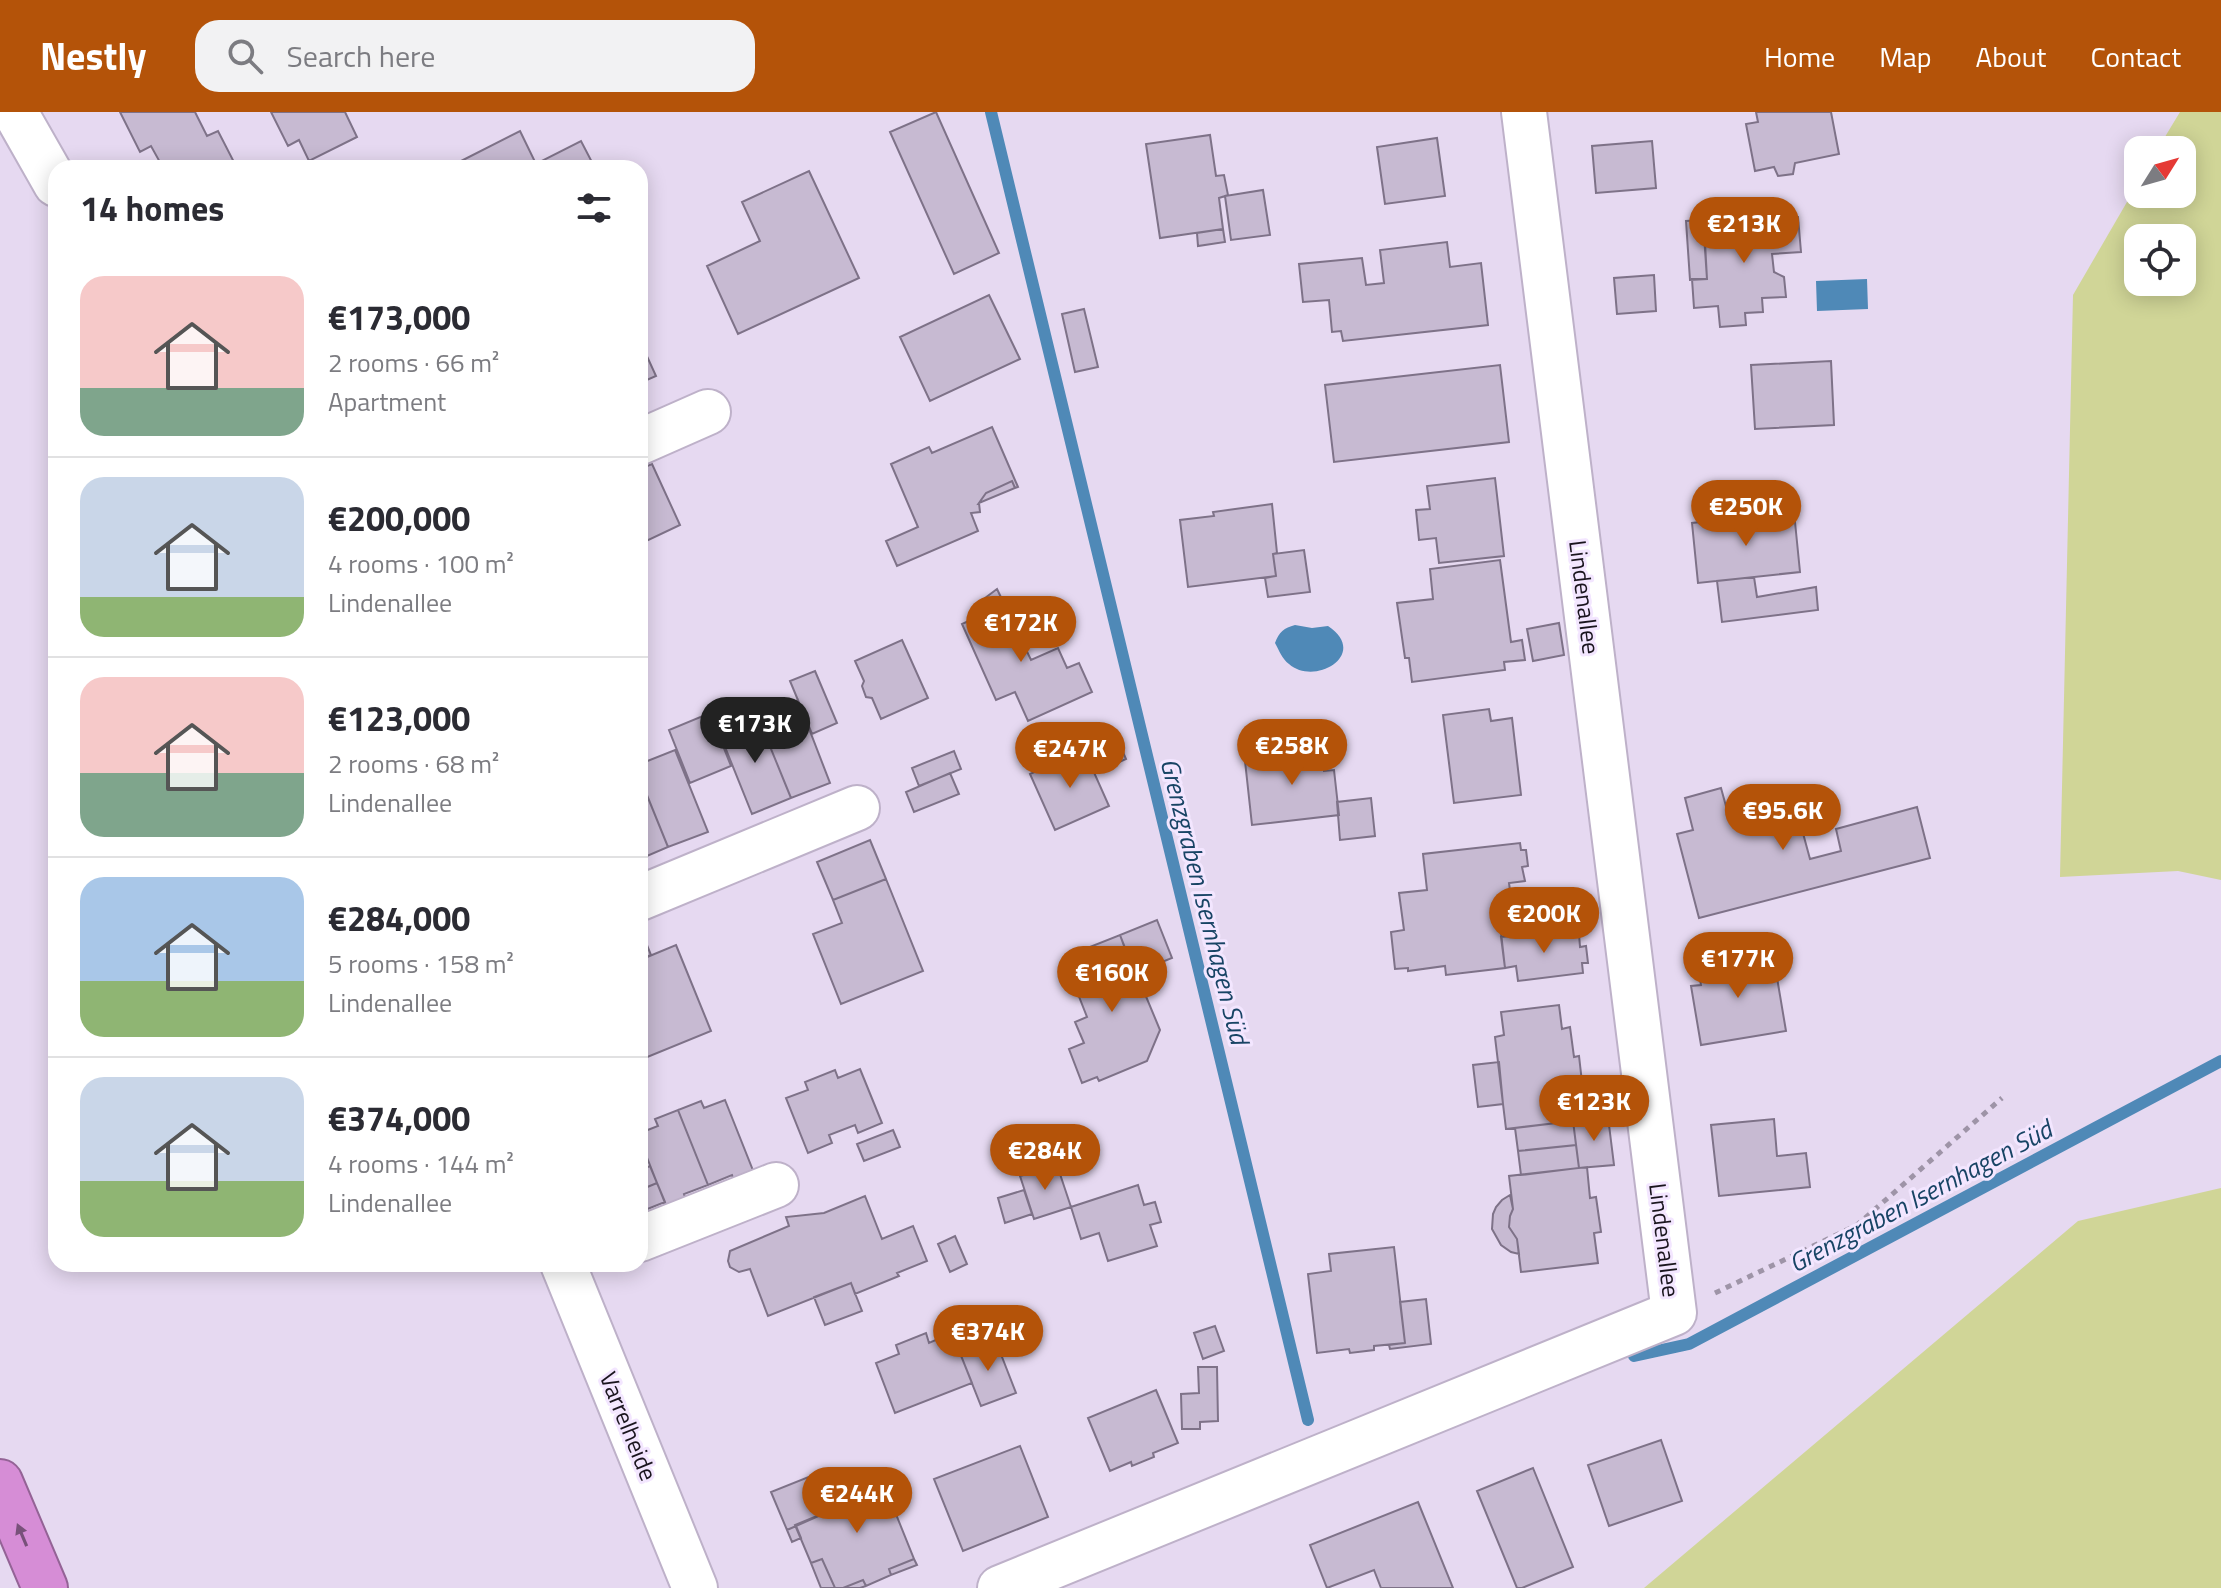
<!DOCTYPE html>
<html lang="en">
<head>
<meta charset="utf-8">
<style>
	body { margin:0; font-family:"Titillium Web",sans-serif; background:#f2f2f3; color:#2b2b33; height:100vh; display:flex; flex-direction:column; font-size:30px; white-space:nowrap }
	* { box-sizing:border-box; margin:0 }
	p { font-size:26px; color:#7c7c81 }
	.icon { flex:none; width:44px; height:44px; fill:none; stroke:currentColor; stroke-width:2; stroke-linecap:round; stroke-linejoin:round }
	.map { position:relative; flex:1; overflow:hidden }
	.details { position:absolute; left:48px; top:48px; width:600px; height:1112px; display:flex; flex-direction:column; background:#fff; border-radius:24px; box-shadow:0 4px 20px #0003 }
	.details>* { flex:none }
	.needle { width:52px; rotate:53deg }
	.tools { position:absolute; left:2124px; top:24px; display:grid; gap:16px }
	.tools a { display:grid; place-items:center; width:72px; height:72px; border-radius:16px; background:#fff; box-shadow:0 4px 20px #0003; font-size:40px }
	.price { position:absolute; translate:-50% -68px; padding:0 18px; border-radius:28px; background:#b45309; color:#fff; font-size:26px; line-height:52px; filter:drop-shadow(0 2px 4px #0008) }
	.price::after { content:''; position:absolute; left:50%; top:48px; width:24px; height:18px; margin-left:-12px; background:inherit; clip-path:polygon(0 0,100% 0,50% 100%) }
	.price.on { background:#222; color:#fff }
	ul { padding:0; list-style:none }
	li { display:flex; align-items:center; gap:24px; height:200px; padding:0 32px }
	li+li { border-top:2px solid #e1e1e2 }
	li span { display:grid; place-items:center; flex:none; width:224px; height:160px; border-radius:24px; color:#555 }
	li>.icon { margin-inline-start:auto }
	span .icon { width:96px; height:96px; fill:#fffc; stroke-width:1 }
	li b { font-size:34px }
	h2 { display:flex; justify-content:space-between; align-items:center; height:96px; padding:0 32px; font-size:34px }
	header { display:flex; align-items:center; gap:48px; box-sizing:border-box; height:112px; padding:0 40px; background:#b45309; color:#fff }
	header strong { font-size:38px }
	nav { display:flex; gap:44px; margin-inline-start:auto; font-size:28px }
	.search { width:560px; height:72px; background:#f2f2f3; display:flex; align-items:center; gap:20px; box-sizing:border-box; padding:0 28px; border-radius:24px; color:#7c7c81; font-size:30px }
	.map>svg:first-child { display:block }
	.green { fill:#d0d597; fill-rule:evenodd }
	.water { fill:#4f89b7 }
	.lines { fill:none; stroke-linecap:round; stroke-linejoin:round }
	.stream { stroke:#4f89b7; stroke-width:12 }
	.building { fill:#c7bad2; stroke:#7e7288; stroke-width:2 }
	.minor-casing { stroke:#beb1c9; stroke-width:48 }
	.highway-casing { stroke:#946396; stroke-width:48 }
	.path { stroke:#9e94a7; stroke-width:5; stroke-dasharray:6 6; stroke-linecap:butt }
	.minor { stroke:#fff; stroke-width:44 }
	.highway { stroke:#d68dd6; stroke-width:44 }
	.oneway { fill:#78517a }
	.labels { text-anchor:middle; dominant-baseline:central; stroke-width:6; stroke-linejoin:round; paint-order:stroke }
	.street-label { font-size:24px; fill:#1a151e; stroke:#f3e6ff }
	.water-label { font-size:26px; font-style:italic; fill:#184465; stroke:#f3e6ff }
</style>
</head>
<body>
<header>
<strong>Nestly</strong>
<div class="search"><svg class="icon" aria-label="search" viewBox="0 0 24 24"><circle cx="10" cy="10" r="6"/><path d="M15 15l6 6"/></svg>Search here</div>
<nav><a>Home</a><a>Map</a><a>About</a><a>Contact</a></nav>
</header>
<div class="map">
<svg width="2221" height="1476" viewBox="0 0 2221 1476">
	<rect width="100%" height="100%" fill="#e6d9f1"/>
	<path class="green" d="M2180,0H2221V768L2178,759L2060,765L2073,183L2138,71V82H2182V38H2157ZM2138,126H2182V170H2138Z
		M2221,1076V1476H1644L2078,1109Z"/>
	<path class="water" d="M1867,167L1868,197L1817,199L1816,169Z
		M1295,513L1312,516L1328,514C1370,542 1315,575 1289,552C1282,547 1279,538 1275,531C1279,520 1284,516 1295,513Z"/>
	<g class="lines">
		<path class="stream" d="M991,0L1308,1308
			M1634,1244L1689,1232L2221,949"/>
	</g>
	<path class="building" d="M120,0H195L207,24L218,19L237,56H154L161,52L151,34L140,40Z
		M271,0H345L357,25L309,49L299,28L288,34Z
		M936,0L999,141L954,162L890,20Z
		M1756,0H1831L1839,42L1795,51L1793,62L1778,64L1774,55L1755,59L1746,12L1758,10Z
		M520,19L536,52L581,29L595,56H464L461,49Z
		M1210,23L1216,64L1224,63L1228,83L1219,86L1223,117L1160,126L1146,32Z
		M1437,26L1445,84L1385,92L1377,35Z
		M1652,29L1656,76L1596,81L1592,34Z
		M809,59L859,166L738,222L707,154L760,129L742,90Z
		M1263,78L1270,123L1231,128L1225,84Z
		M1758,101L1764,108L1798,105L1801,140L1772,142L1774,160L1784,165L1786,185L1762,186L1763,200L1745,201L1746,213L1720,215L1718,194L1694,196L1692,167H1707L1704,112L1734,110L1738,103Z
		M1703,108L1707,167L1690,168L1686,109Z
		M1223,117L1225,130L1198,134L1197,121Z
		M1447,130L1450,155L1481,151L1488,213L1343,229L1341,219L1332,220L1329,188L1303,190L1299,152L1362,146L1366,173L1384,171L1380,138Z
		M1654,163L1656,199L1617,202L1614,166Z
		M989,183L1020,247L930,289L900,225Z
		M1084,197L1098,255L1075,260L1062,202Z
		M640,229L656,264L640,271Z
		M1831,249L1834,313L1755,317L1751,253Z
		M1500,253L1509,330L1334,350L1325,273Z
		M992,315L1018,375L1015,376L1012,369L986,381L979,391L980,400L971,401L978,419L897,454L886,429L918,415L891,352L929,335L932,341Z
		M652,352L680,413L640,432V357Z
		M1495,366L1504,444L1439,451L1436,426L1419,428L1416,398L1430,397L1427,374Z
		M1012,369L1015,376L979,391L986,381Z
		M1272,392L1277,441L1273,442L1276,464L1188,475L1180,408L1214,404L1213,400Z
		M1794,400L1800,460L1698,471L1692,411Z
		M1304,438L1310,480L1268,485L1265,466L1276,464L1273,442Z
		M1500,448L1511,530L1522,528L1525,548L1504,550L1505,558L1412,570L1409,546H1405L1397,491L1433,487L1430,457Z
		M1754,465L1757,485L1816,475L1818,498L1722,510L1717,469Z
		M997,477L1031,548L1058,536L1067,556L1079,551L1092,580L1028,609L1015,580L996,588L962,512L986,501L981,489Z
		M1559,511L1564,543L1533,549L1527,517Z
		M902,528L928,586L881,607L872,586L866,585L862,574L864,569L855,549Z
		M815,559L837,611L812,622L790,569Z
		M798,588L830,671L791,686L758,605Z
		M1489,597L1491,609L1512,606L1521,683L1454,691L1443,603Z
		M710,601L731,654L690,671L669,618Z
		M758,605L791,686L752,702L719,620Z
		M1116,624L1126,647L1095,661L1084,638Z
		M1321,630L1324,659L1334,658L1339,703L1252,713L1245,649L1294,643L1293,633Z
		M675,638L708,720L668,735L640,666V652Z
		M1084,638L1109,694L1055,718L1030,662Z
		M954,639L961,657L919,674L912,656Z
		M950,661L959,682L914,700L906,680Z
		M640,666L668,735L640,747Z
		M1721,676L1729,705L1794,688L1810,747L1841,739L1836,717L1917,695L1930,746L1699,806L1677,722L1693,718L1685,686Z
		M1371,686L1375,724L1340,728L1337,690Z
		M870,728L886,767L833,788L817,750Z
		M1520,731L1521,738H1526L1528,754L1522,755L1525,769L1509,771L1512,793L1498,794L1505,856L1446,863L1445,854L1408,859V856L1395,857L1391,820L1404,818L1399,781L1427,778L1423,742Z
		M886,767L923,859L841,892L813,822L842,811L833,788Z
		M1157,808L1172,846L1135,861L1120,823Z
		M640,816L651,843L640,848Z
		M1555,819L1556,825L1579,822L1580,835L1586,834L1588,851H1582L1583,861L1518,869L1516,854L1505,856L1501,825Z
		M1120,823L1142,883L1145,882L1160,918L1147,949L1099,969L1097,965L1082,971L1069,937L1084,931L1075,910L1087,905L1078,882L1086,878L1072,842Z
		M676,833L711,919L640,948V848Z
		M1773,842L1786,919L1701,933L1691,874L1701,873L1698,855Z
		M1559,893L1562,917L1570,915L1574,945L1579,944L1583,979L1578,980L1582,1008L1506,1017L1495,925L1504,923L1501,900Z
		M1499,950L1503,992L1478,995L1473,953Z
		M860,957L882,1011L858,1021L855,1013L829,1023L832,1031L808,1041L786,986L808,978L805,970L835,958L838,966Z
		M725,988L754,1061L734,1069L732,1063L708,1073L678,998L701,989L704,996Z
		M678,998L708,1073L684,1082L686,1088L667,1096L640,1028V1021L658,1014L655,1007Z
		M1608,1005L1614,1053L1579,1056L1573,1009Z
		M1774,1007L1777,1044L1806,1041L1810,1075L1719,1084L1711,1013Z
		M1573,1009L1576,1033L1518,1039L1515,1016Z
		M893,1018L900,1035L864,1049L857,1032Z
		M1050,1031L1057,1053L1020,1064L1014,1042Z
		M1576,1033L1579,1056L1521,1063L1518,1039Z
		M1057,1053L1071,1095L1034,1107L1020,1064Z
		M650,1054L657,1071L640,1078V1058Z
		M1587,1055L1590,1086L1596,1085L1601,1120L1594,1121L1598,1151L1521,1160L1517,1127L1509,1115L1510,1104L1513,1097L1509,1064Z
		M657,1071L665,1090L640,1100V1078Z
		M1138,1073L1144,1093L1155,1090L1161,1110L1150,1113L1157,1134L1108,1149L1099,1121L1081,1127L1071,1095Z
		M1024,1078L1032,1102L1005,1111L998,1086Z
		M1510,1083L1513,1097L1510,1104L1509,1115L1517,1127L1519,1142L1511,1140L1501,1133L1492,1117L1493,1102L1496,1095L1502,1088Z
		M865,1084L882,1127L913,1114L927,1149L897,1161L899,1164L855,1182L851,1171L768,1204L750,1157L739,1160L730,1155L728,1149L730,1139L789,1114L786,1105L824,1101Z
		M955,1124L967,1152L950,1160L938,1132Z
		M1394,1135L1405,1231L1374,1234V1238L1350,1241L1349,1237L1317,1241L1308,1162L1331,1159L1329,1142Z
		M851,1171L862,1199L825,1213L814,1185Z
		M1426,1187L1431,1232L1390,1237L1389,1233L1405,1231L1400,1190Z
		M1215,1214L1224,1239L1203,1247L1194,1221Z
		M926,1221L929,1231L952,1221L972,1271L895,1301L876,1251L899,1242L896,1233Z
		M995,1227L1016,1281L981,1294L960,1241Z
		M1198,1255H1217L1218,1309L1200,1310V1317H1182L1181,1282L1199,1281Z
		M1156,1278L1178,1331L1153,1341L1154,1345L1132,1354L1131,1350L1110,1359L1088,1306Z
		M1661,1328L1682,1389L1609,1414L1588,1353Z
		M1020,1334L1048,1405L963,1439L934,1367Z
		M1533,1356L1573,1455L1522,1476H1517L1477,1379Z
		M826,1358L839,1395L787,1418L771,1380Z
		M879,1360L914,1447L889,1457L891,1463L866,1474L863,1468L843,1476H835L822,1447L811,1451L795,1413L839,1395L832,1379Z
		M1418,1390L1453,1476H1381L1374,1458L1327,1476L1310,1433Z
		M796,1414L801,1426L792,1430L787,1418Z
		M822,1447L835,1476H821L811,1451Z
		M914,1447L917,1453L891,1463L889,1457Z
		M863,1468L866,1474L860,1476H843Z"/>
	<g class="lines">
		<g class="minor-casing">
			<path id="minor" d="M15,0L56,72
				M640,330L708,300
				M640,786L857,696
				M640,1127L776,1073
				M563,1152L695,1476
				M1000,1476L1674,1201L1524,0"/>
		</g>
		<g class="highway-casing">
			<path id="highway" d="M0,1370L45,1476"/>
		</g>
		<path class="path" d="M1715,1181L1857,1113L2002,986"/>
		<use href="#minor" class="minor"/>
		<use href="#highway" class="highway"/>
	</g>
	<defs><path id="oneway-solid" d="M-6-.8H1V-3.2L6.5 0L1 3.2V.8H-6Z" transform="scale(2)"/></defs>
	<use class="oneway" href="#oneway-solid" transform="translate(22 1423) rotate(-113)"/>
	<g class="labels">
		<g class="street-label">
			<text transform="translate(1585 485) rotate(83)">Lindenallee</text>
			<text transform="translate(1665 1128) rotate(83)">Lindenallee</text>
			<text transform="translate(629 1314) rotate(68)">Varrelheide</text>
		</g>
		<g class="water-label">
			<text transform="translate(1205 789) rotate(76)">Grenzgraben Isernhagen Süd</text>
			<text transform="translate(1920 1084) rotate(-28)">Grenzgraben Isernhagen Süd</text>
		</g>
	</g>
</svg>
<div class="tools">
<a><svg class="needle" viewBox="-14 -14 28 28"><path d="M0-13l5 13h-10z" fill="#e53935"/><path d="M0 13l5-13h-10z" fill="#7c7c81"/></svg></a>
<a><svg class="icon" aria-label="locate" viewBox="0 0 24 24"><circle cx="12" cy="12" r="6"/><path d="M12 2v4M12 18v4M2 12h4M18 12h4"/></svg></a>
</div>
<b class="price" style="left:1744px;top:153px">€213K</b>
<b class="price" style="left:1746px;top:436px">€250K</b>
<b class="price" style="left:1021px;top:552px">€172K</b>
<b class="price on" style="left:755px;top:653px">€173K</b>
<b class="price" style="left:1292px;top:675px">€258K</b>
<b class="price" style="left:1070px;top:678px">€247K</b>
<b class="price" style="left:1783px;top:740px">€95.6K</b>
<b class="price" style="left:1544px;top:843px">€200K</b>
<b class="price" style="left:1738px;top:888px">€177K</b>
<b class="price" style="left:1112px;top:902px">€160K</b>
<b class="price" style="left:1594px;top:1031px">€123K</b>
<b class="price" style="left:1045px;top:1080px">€284K</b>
<b class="price" style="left:988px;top:1261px">€374K</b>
<b class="price" style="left:857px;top:1423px">€244K</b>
<section class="details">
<h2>14 homes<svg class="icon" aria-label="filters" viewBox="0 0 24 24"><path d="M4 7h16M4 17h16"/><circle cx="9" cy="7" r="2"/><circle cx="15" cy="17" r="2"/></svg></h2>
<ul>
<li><span style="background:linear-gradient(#f6c9c9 70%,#7fa58c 0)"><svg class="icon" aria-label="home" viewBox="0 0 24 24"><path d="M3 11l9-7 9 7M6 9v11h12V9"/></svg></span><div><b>€173,000</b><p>2 rooms · 66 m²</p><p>Apartment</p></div></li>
<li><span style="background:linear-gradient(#c9d6e8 75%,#8fb573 0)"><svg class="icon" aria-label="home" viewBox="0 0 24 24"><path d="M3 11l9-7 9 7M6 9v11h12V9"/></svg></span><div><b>€200,000</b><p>4 rooms · 100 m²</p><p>Lindenallee</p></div></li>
<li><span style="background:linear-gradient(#f6c9c9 60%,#7fa58c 0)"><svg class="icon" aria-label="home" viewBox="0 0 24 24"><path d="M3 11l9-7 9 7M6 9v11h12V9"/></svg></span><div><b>€123,000</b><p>2 rooms · 68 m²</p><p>Lindenallee</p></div></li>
<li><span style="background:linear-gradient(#a9c7e8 65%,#8fb573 0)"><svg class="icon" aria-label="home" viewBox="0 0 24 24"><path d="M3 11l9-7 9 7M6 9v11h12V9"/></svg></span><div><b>€284,000</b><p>5 rooms · 158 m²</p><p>Lindenallee</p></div></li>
<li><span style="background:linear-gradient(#c9d6e8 65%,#8fb573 0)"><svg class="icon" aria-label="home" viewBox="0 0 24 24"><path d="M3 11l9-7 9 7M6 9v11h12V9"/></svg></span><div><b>€374,000</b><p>4 rooms · 144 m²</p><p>Lindenallee</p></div></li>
</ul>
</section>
</div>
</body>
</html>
